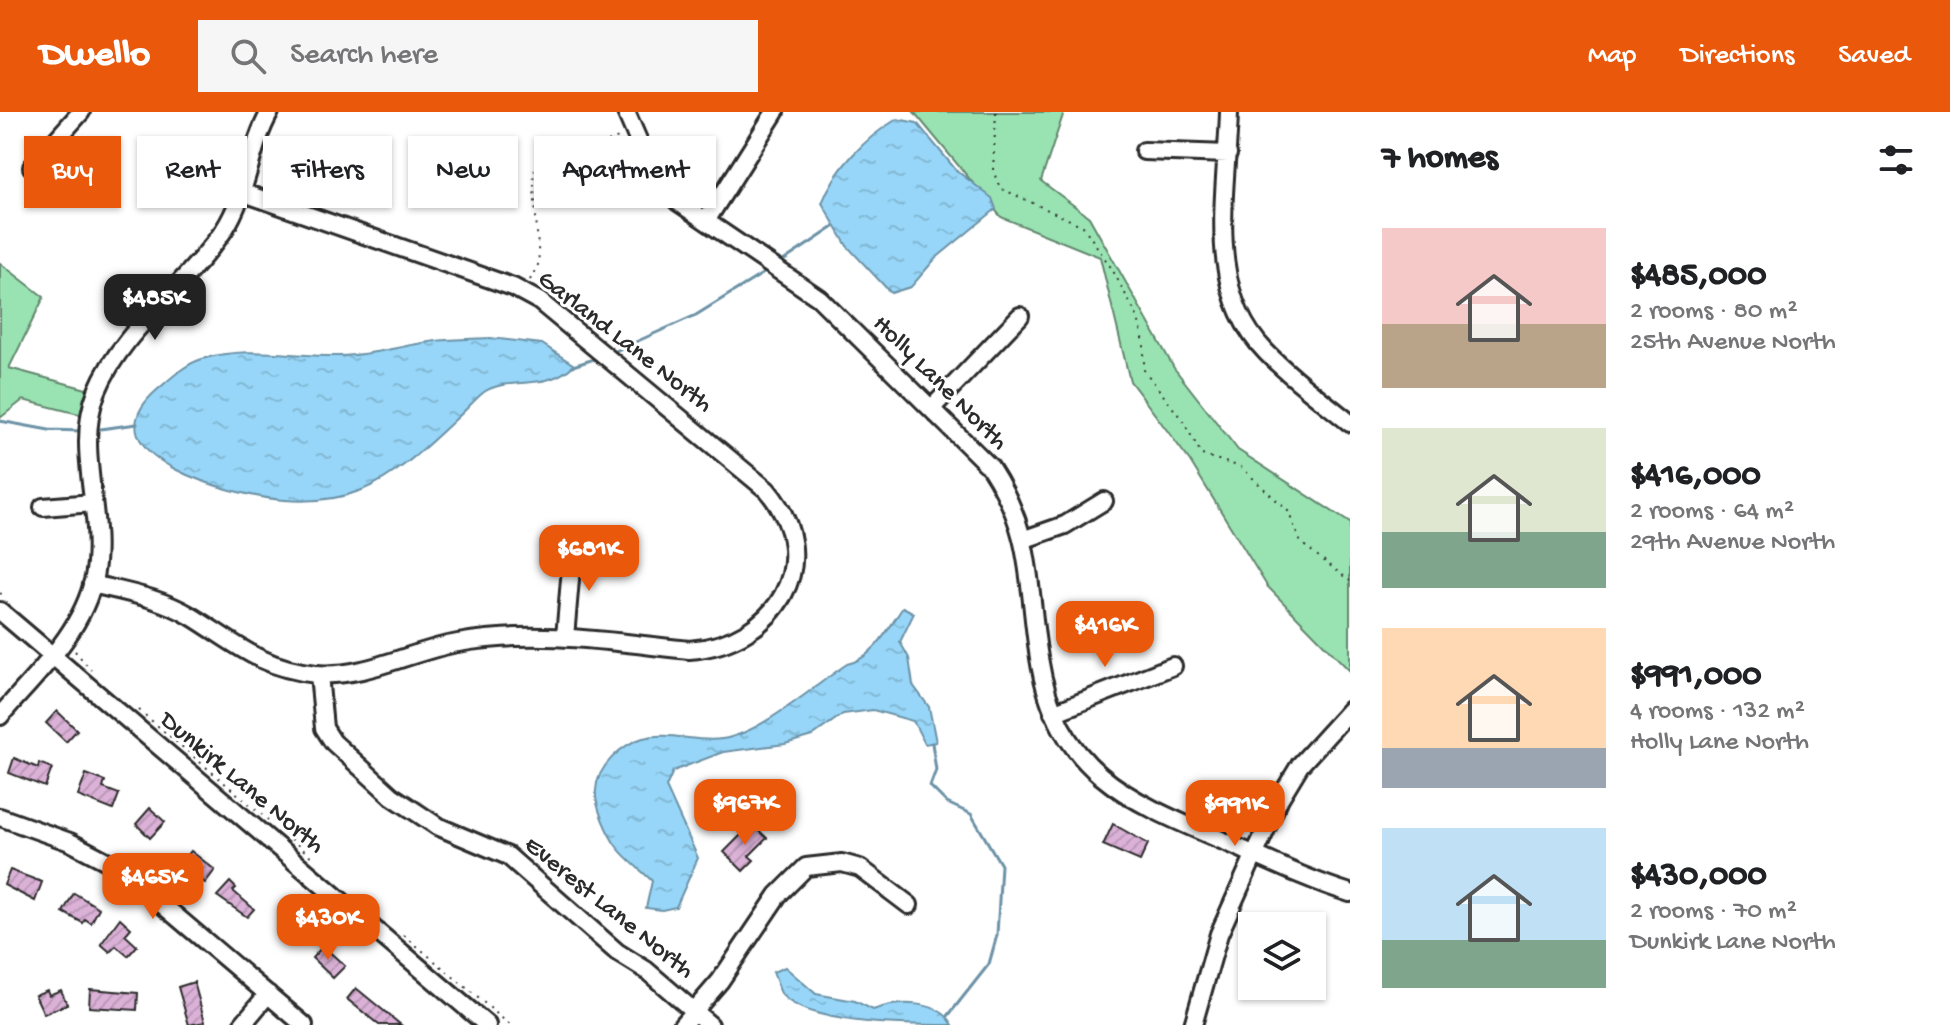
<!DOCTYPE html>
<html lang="en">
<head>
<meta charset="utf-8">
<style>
	body { margin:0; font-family:"Gochi Hand",sans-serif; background:#f6f6f6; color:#202124; height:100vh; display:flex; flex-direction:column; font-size:30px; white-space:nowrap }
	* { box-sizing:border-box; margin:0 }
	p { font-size:26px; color:#757577 }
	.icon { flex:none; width:44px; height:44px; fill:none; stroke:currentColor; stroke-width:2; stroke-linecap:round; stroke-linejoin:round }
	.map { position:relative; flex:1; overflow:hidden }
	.side { display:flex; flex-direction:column; background:#fff; width:600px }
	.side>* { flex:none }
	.guide { position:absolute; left:24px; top:24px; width:760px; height:72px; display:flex; gap:16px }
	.tools { position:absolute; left:1238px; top:800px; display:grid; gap:16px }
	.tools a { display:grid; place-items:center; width:88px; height:88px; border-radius:0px; background:#fff; box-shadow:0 2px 6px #0004; font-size:40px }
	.price { position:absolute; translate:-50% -68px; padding:0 18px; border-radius:16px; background:#ea580c; color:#fff; font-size:26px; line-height:52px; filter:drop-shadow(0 2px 4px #0008) }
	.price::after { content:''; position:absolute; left:50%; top:48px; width:24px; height:18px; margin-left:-12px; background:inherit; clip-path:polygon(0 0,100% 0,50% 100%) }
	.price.active { background:#222; color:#fff }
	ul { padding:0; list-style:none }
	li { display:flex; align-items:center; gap:24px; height:200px; padding:0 32px }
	li span { display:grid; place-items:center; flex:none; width:224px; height:160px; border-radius:0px; color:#555 }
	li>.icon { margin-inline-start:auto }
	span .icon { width:96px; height:96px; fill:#fffc; stroke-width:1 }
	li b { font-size:34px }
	h2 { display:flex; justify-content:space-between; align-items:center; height:96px; padding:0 32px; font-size:34px }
	.tag { padding:0 28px; border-radius:0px; background:#fff; box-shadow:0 2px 6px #0004; font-size:28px; line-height:72px }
	.tag.active { background:#ea580c; color:#fff }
	header { display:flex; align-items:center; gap:48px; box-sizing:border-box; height:112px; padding:0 40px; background:#ea580c; color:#fff }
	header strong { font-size:38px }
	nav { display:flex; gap:44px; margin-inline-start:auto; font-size:28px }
	.search { width:560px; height:72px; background:#f6f6f6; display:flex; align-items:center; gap:20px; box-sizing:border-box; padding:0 28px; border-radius:0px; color:#757577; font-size:30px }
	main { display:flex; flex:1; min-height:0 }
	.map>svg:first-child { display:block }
	.green { fill:#99e3b2; stroke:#62876e; stroke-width:2 }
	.water { fill:url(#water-ripples); stroke:#6c92a6; stroke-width:2 }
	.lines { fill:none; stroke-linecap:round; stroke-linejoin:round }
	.stream { stroke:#6c92a6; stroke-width:3 }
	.building { fill:url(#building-hatch); stroke:#2b2b2b; stroke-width:2 }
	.minor-casing { stroke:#2b2b2b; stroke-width:22 }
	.path { stroke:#2b2b2b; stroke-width:2; stroke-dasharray:2 6; stroke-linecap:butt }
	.minor { stroke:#fff; stroke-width:16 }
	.labels { text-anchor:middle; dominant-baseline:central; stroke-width:6; stroke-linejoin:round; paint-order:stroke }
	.street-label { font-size:26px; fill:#2b2b2b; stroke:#fff }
</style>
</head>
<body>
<header>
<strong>Dwello</strong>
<div class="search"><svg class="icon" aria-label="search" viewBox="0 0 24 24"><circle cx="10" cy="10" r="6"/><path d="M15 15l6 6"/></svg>Search here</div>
<nav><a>Map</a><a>Directions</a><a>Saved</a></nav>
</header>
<main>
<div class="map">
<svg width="1350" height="913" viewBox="0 0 1350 913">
	<defs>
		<pattern id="water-ripples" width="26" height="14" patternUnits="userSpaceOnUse" patternTransform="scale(2)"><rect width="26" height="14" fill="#97d6f8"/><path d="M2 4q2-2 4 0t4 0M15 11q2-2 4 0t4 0" fill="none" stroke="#82b8d5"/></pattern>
		<pattern id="building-hatch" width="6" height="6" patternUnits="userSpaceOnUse" patternTransform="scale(2)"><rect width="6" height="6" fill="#dbb1d7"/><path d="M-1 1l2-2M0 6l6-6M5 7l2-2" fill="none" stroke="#bc98b9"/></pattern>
	</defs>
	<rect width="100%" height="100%" fill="#fff"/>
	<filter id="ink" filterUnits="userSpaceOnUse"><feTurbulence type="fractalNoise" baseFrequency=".0125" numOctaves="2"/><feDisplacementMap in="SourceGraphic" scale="16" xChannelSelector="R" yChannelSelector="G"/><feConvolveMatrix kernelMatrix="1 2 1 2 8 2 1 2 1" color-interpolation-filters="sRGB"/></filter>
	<g filter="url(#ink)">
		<path class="green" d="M914,0H1064L1041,69L1089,105L1174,256L1238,338L1350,411V559L1267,474L1190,349L1130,269L1100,145L1001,105Z
			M0,151L44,185L9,256L90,278L83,303L23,288L0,306Z"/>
		<path class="water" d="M897,7L917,11L956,58L992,86L996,97L935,147L911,175L891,181L847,134L822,91C836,56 865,26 897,7Z
			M490,226L542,232L574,253C544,281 511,263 484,280C475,287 466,298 458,305C430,331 397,364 362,378C337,388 310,390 284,388C239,385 80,345 157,278C170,267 185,252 202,247C246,233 295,245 340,244C373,243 404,233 436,229C454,227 472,227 490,226Z
			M903,495L914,501L900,530L909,546L913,573L929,595L936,630L925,632L913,609L873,598L843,602L812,624L785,632L723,640L673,659L666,675L698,746L676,795L662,798L646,796L652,769C641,758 626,747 617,735C608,723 594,693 596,678C597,655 622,632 643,626C670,619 695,631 722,627C760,622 814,574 847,552C873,547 889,516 903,495Z
			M785,855L816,882L855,889L873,898C897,889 939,887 953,913C907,913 809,913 782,883C778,876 776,867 773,860Z"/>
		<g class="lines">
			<path class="stream" d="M780,151L834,115
				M611,241L696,203L767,159
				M573,254L597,246
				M0,309L49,318L82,319
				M93,318L137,312
				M932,631L936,658L930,674L947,691L971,702L1001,753L997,823L989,852L948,904"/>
		</g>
		<path class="building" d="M57,599L77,618L66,630L46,611Z
			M14,646L38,656L39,651L52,656L45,675L9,661Z
			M86,662L105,669L103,676L119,682L113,698L78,684Z
			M150,696L165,710L150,726L136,712Z
			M752,712L767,726L749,744L754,748L743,759L724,740Z
			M1113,712L1148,732L1140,749L1103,733Z
			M191,739L215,758L205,771L181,751Z
			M10,758L42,770L35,789L4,773Z
			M230,770L236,776L233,779L254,797L247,805L217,784Z
			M74,781L99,796L91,811L85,807L83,811L63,800Z
			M120,806L131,816L125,823L137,834L128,844L116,834L110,840L101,832Z
			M323,834L345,854L333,866L312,846Z
			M194,870L205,910L189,913L178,875Z
			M356,876L401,913H379L347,887Z
			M90,877L138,881L137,898L89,895Z
			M47,878L49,883L61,878L67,892L44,902L35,883Z"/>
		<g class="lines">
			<g class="minor-casing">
				<path id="minor" d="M626,0L651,58L678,90L819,186L990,355C1034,422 1027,471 1039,546C1057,661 1130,689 1226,730C1267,748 1308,768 1350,781
					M1229,0C1227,79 1204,177 1266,240C1291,266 1322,288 1350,311
					M1144,39L1228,42
					M32,55L81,0
					M706,109L775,0
					M932,296L1020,204
					M43,395L93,391
					M1025,427L1065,413L1104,389
					M92,472C125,480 161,486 191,504C235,531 260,556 316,562C366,566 410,539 458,531C534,517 613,530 689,538C775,532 828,450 767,378L539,189L513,175L244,81
					M0,499L487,913
					M565,525L573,433
					M319,562L324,616L333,630L392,684L437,714L508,744L617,840L646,858L710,913
					M1053,601L1173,554
					M0,604C35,563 83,520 94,465C106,404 73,338 97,279C121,219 188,171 224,118C248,81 249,37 270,0
					M0,705L70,730L118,755L304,913
					M242,913L268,882
					M682,913L720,869L778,783L806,755L842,751L860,756L909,793
					M1193,913L1219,822L1280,686L1300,653L1350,598"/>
			</g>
			<path class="path" d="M996,0L993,58L1000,76L1083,114L1112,157L1138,206L1144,230V258L1183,309L1202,343L1241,355L1288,399L1301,431L1350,469
				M530,168L539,151L533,59L621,25
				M0,481L6,486
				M75,539L91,558
				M139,598L268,708
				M291,727L314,747
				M404,823L510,913"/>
			<use href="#minor" class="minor"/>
		</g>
	</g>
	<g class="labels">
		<g class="street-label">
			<text transform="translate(624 231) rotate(38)">Garland Lane North</text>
			<text transform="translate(939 272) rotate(45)">Holly Lane North</text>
			<text transform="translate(241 672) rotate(40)">Dunkirk Lane North</text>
			<text transform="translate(608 797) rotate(39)">Everest Lane North</text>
		</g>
	</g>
</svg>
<div class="tools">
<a><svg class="icon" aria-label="layers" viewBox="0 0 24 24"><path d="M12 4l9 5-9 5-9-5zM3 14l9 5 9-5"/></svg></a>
</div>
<b class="price active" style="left:155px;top:230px">$485K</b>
<b class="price" style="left:589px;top:481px">$681K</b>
<b class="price" style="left:1105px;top:557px">$416K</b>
<b class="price" style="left:745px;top:735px">$967K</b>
<b class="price" style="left:1235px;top:736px">$991K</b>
<b class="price" style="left:153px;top:809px">$465K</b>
<b class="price" style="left:328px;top:850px">$430K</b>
<div class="guide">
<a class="tag active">Buy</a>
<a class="tag">Rent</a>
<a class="tag">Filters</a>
<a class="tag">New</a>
<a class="tag">Apartment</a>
</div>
</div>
<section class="side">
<h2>7 homes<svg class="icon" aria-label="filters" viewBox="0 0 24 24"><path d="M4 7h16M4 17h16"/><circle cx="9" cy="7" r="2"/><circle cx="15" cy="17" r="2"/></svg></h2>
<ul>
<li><span style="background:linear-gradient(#f6c9c9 60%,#b9a48a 0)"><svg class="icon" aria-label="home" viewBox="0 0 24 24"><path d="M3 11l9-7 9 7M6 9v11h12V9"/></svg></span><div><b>$485,000</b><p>2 rooms · 80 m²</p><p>25th Avenue North</p></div></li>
<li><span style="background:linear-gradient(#dfe7d0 65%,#7fa58c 0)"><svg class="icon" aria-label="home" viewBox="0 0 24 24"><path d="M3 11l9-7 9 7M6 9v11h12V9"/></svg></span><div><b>$416,000</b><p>2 rooms · 64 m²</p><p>29th Avenue North</p></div></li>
<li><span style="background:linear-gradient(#ffd9b3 75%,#9aa5b1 0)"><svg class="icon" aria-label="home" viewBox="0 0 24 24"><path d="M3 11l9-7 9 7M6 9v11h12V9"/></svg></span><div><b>$991,000</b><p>4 rooms · 132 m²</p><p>Holly Lane North</p></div></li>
<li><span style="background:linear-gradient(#bfe0f5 70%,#7fa58c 0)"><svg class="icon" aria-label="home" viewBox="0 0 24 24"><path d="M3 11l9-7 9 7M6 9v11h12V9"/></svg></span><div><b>$430,000</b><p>2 rooms · 70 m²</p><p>Dunkirk Lane North</p></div></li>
</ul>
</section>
</main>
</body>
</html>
